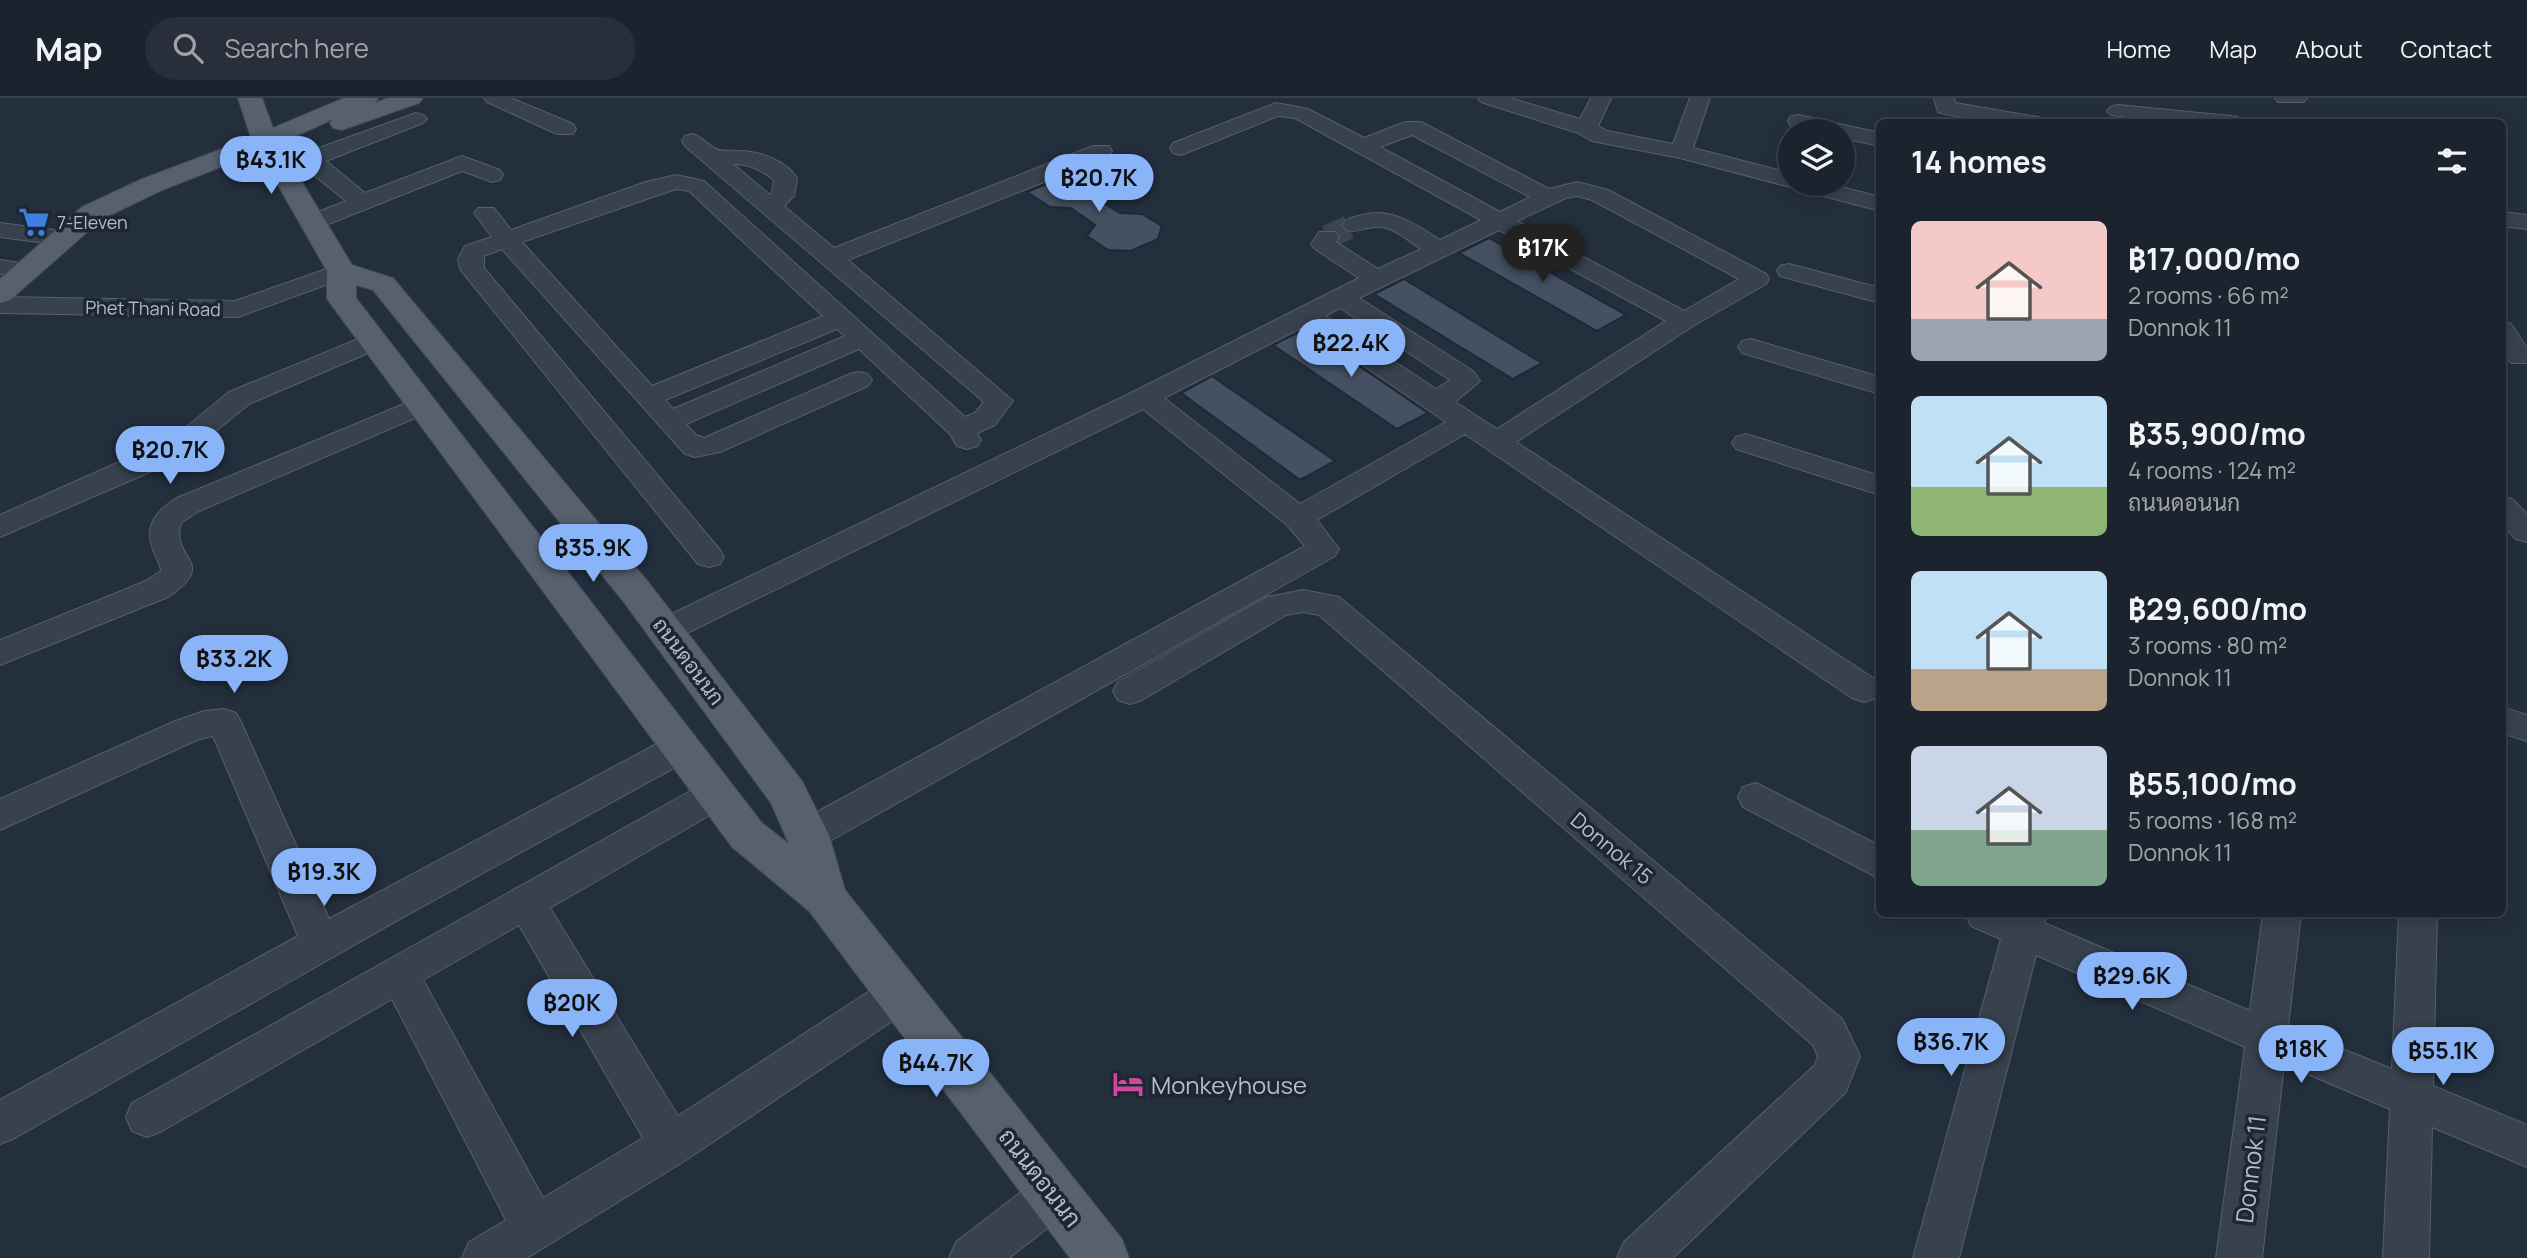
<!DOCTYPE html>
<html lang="en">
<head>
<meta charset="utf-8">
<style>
	body { margin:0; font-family:Manrope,Sarabun,sans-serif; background:#282f3a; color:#f1f3f6; height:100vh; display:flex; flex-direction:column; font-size:26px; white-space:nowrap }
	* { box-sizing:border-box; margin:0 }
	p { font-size:23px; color:#a0a4aa }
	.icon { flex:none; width:38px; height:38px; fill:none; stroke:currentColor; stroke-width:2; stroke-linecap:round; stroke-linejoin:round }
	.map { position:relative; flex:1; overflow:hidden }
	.sheet { position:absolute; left:1876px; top:21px; width:630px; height:798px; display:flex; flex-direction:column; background:#1b232e; border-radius:10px; box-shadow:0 4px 18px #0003,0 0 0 2px #39404a }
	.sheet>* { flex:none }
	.tools { position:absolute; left:1778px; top:21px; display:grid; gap:14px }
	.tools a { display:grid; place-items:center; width:77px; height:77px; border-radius:50%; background:#1b232e; box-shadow:0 4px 18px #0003,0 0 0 2px #39404a; font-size:35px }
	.price { position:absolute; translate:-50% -60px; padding:0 16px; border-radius:24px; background:#8ab4f8; color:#111; font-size:23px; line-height:46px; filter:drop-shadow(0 2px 4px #0008) }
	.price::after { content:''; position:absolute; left:50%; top:42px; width:21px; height:16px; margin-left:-10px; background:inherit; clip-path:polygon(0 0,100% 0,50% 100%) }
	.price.active { background:#222; color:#fff }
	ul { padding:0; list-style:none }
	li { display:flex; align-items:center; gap:21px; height:175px; padding:0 35px }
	li span { display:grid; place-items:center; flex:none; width:196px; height:140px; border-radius:10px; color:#555 }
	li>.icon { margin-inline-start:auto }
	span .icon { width:84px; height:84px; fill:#fffc; stroke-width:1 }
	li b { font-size:30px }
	h2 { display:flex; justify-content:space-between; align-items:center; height:84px; padding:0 35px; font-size:30px }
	header { display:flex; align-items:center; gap:42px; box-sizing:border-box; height:98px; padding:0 35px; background:#1b232e; border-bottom:2px solid #39404a }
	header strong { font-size:33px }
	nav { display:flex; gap:38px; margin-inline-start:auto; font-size:24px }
	.search { width:490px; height:63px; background:#282f3a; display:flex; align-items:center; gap:18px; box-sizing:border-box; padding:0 24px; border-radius:38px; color:#a0a4aa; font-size:26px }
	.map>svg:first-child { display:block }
	.building { fill:#455162; stroke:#1f2835; stroke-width:2 }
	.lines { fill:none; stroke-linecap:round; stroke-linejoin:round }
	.minor-tunnel { stroke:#3a4453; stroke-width:24; stroke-dasharray:24 12; stroke-linecap:butt }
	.minor-casing { stroke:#565f6c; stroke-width:2 }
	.major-casing { stroke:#414a57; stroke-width:2 }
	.minor { fill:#38414e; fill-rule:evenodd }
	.major { fill:#56606e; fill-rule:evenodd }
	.labels { text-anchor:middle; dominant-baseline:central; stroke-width:7; stroke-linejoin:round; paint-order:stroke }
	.far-poi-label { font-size:18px; fill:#b4bcc9; stroke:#1d2633; text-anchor:start }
	.far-street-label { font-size:18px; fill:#b4bcc9; stroke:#1d2633 }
	.street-label { font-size:21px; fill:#b4bcc9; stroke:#1d2633 }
	.near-poi-label { font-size:24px; fill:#b4bcc9; stroke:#1d2633; text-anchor:start }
	.near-street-label { font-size:24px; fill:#b4bcc9; stroke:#1d2633 }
</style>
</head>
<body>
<header>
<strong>Map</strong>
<div class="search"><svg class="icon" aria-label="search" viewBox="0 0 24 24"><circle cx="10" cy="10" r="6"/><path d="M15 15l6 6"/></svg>Search here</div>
<nav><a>Home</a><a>Map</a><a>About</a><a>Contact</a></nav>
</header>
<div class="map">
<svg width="2527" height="1160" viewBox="0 0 2527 1160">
	<rect width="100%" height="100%" fill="#242f3e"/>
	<path class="building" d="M1070,76L1082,77L1101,89L1099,102L1120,115L1142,116L1162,128L1158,141L1131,153L1108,152L1087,138L1095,127L1071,110L1050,109L1027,94Z
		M1489,140L1626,217L1597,233L1459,155Z
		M1404,181L1542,265L1513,281L1374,196Z
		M1305,231L1428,315L1397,331L1273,247Z
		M1212,278L1335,363L1300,382L1181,295Z"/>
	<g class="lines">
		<path class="minor-tunnel" d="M1327,139L1354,127"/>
		<g class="minor-casing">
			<path id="minor" d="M484,0H511L573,26L576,31L573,36H557L487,4Z
				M1478,0H1510L1580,21L1591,0H1611L1598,28L1607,33L1673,46L1690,0H1710L1693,50L1790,75V86H1830L1880,99V113L1797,91L1795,88L1790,89L1680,60L1592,43L1578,35L1481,4Z
				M1934,0H1954L1955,5L2031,18L2039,19L2042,24H1995L1945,16L1938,14Z
				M2275,0H2307L2304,4H2278Z
				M1276,5L1308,11L1364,40L1405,24H1421L1549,91L1577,84L1608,92L1766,176L1769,181L1766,186L1693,228L1516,344L1876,582L1880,589L1876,600L1864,604L1852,600L1465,336L1317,422L1339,451L1335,458L821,748L808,752L795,748L790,737L795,726L1305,448L1287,427L1143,311L677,540L666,544L655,540L650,532L655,524L1135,293L1359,180L1315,151L1311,146L1319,134H1335L1339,139L1336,144L1378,171L1421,151C1407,142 1392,127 1374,129C1363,130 1357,135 1346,132L1342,127C1347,120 1354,119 1362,117C1392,109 1416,127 1440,142L1481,122L1295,20L1278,18L1181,57L1173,55L1170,50L1173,45ZM1412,37L1530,99L1500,114L1380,49ZM1577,98L1592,102L1739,181L1684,213L1517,123L1566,100ZM1499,132L1666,223L1497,331L1455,304L1480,283L1473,273L1359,200ZM1340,210L1450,282L1436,291L1325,218ZM1305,228L1446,324L1300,406L1164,300Z
				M2118,7L2230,18L2238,19L2241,24H2171L2111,17L2107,13L2111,9Z
				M416,15L423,17L427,21L423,25L326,63L365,95L462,58L500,72L503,77L500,82L492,84L462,73L321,129H305L301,124L305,119L346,103L310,74L303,62L308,54Z
				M1799,17L1880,35V48L1843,40V33H1815L1791,28L1788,23L1791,18Z
				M693,36C703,39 707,47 716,51C722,54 731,52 738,53C759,53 785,62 797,80L794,98L784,108L834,150L1093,48H1109L1112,53L1109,58L848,162L1013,303L995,327L977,335L981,342L977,348L967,351L957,348L950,336L859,251L686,326L696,337L704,340L850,276L859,274L868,276L872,282L868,288L720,354L695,359L685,356L502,151L484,158V170L720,452L724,459L720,466L709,469L698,466L460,171L458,161L465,148L492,139L474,115L478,110H494L511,132L646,84L676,77L704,83L965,319L975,315L984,304L685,48L682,43L685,38ZM733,66C750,66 761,72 774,82L772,95L770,97ZM676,91L689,93L823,218L652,288L522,144ZM837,231L845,238L673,311L665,302Z
				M2502,114L2527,117V131L2502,128Z
				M0,125L62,133L70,135L74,140L70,145L62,147L0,139Z
				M0,162L34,167L37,172L34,177L25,179L0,176Z
				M341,166L350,168L353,173L350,178L238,219L0,215V199L235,203Z
				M1789,166L1880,190V205L1780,178L1777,173L1780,168Z
				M2502,223L2511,226L2527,250V265H2511L2502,252Z
				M373,235L382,237L386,243L382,249L249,306L202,344L150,374L0,439V417L153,349L183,332L229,294Z
				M1751,241L1880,279V296L1742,255L1738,249L1742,243Z
				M421,299L431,301L435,307L431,313L197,414L181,425C170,463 220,463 168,499L0,567V542L146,483L161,473C160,465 156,459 153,452C144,427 156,413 177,400Z
				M1746,336L1880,378V397L1736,351L1732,345L1736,339Z
				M2502,398L2512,401L2527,416V444L2516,441L2502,426Z
				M1303,492L1339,499L1842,921L1860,958L1846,994L1673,1160H1617L1624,1144L1815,967L1818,958L1813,947L1319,517L1303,514L1286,517L1142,602L1130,606L1118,602L1113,593L1118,584L1267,499Z
				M2502,609L2527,617V643L2502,635Z
				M224,611L236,615L241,624L329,821L668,640L680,636L692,640L697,650L692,660L396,823L15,1040L0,1046V1002L298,838L213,638L197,642L0,732V701L173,624L204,613Z
				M716,682L729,686L734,696L729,706L550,810L678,1018L885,883L899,878L913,883L919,896L913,909L686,1062L527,1160H462L469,1144L506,1122L392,901L162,1033L147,1039L132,1033L126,1019L132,1005L703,686ZM519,827L643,1040L543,1100L423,882Z
				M1756,685L1880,748V781L1743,709L1738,699L1743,689Z
				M1966,816H2046L2044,825L2250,913L2263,816H2301L2288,929L2392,971L2399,816H2437L2433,988L2527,1027V1069L2432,1029L2429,1160H2383L2390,1011L2284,966L2262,1160H2216L2245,949L2036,857L1959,1160H1913L2001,841L1971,828Z
				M1055,1074L1071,1080L1077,1096L1071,1112L1009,1160H949L956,1144L1039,1080Z"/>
		</g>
		<g class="major-casing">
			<path id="major" d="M238,0H262L273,30L344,0H378L375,5L388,0H423L419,5L342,32L333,30L330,25L333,21L279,46L352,167L393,180L649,485L802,683L829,737L845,792L1122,1141L1129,1160H1070L809,813L732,749L327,201V173L259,54L160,93L102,121L10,202L0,205V181L82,109L142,81L251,40ZM356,187L373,192L623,503L771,705L789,746L762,725L356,200Z"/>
		</g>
		<use href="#minor" class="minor"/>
		<use href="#major" class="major"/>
	</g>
	<defs>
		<g id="supermarket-bare" transform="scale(2.415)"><path d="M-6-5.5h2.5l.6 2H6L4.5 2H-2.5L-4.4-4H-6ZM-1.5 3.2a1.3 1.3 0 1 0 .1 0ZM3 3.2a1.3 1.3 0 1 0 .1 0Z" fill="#3f7fe0" stroke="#1d2633" stroke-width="2.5" paint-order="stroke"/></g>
		<g id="hotel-bare" transform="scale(2.415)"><path d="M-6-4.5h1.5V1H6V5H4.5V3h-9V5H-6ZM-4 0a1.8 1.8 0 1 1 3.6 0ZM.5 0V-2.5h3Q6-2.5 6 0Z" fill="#d1479c" stroke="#1d2633" stroke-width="2.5" paint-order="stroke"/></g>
	</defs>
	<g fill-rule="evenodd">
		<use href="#supermarket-bare" x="34" y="124"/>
		<use href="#hotel-bare" x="1128" y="986"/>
	</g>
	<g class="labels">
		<g class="far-poi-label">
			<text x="57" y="124">7-Eleven</text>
		</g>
		<g class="far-street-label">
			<text transform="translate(153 210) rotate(1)">Phet Thani Road</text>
		</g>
		<g class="street-label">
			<text transform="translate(689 563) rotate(53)">ถนนดอนนก</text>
			<text transform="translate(1612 750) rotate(40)">Donnok 15</text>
		</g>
		<g class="near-poi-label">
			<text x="1151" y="986">Monkeyhouse</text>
		</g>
		<g class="near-street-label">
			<text transform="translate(2250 1071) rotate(-83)">Donnok 11</text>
			<text transform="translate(1041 1079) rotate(52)">ถนนดอนนก</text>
		</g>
	</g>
</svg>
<div class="tools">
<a><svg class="icon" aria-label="layers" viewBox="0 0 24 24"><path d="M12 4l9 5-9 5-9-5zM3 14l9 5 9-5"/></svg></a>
</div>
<b class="price" style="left:271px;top:98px">฿43.1K</b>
<b class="price" style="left:1099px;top:116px">฿20.7K</b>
<b class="price active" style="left:1543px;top:186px">฿17K</b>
<b class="price" style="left:1351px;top:281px">฿22.4K</b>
<b class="price" style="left:170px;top:388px">฿20.7K</b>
<b class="price" style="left:593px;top:486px">฿35.9K</b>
<b class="price" style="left:234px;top:597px">฿33.2K</b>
<b class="price" style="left:324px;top:810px">฿19.3K</b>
<b class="price" style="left:2132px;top:914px">฿29.6K</b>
<b class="price" style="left:572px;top:941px">฿20K</b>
<b class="price" style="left:1951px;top:980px">฿36.7K</b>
<b class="price" style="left:2301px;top:987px">฿18K</b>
<b class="price" style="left:2443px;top:989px">฿55.1K</b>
<b class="price" style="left:936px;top:1001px">฿44.7K</b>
<section class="sheet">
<h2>14 homes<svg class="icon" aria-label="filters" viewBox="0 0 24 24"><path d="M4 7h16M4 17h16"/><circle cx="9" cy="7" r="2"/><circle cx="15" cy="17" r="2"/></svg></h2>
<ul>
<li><span style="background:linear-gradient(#f6c9c9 70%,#9aa5b1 0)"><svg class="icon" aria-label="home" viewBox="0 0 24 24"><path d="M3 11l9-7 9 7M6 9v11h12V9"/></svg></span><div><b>฿17,000/mo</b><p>2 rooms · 66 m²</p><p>Donnok 11</p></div></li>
<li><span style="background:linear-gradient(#bfe0f5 65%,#8fb573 0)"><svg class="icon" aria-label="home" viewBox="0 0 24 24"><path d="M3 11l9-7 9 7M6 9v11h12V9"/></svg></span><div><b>฿35,900/mo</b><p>4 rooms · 124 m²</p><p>ถนนดอนนก</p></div></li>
<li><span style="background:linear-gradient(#bfe0f5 70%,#b9a48a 0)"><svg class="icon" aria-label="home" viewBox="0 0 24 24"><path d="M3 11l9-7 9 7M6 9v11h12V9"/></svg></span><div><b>฿29,600/mo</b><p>3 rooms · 80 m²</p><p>Donnok 11</p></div></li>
<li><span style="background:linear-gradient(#c9d6e8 60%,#7fa58c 0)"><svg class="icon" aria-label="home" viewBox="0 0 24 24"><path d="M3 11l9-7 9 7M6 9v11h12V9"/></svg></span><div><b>฿55,100/mo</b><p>5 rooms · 168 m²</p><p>Donnok 11</p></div></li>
</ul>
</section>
</div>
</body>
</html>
